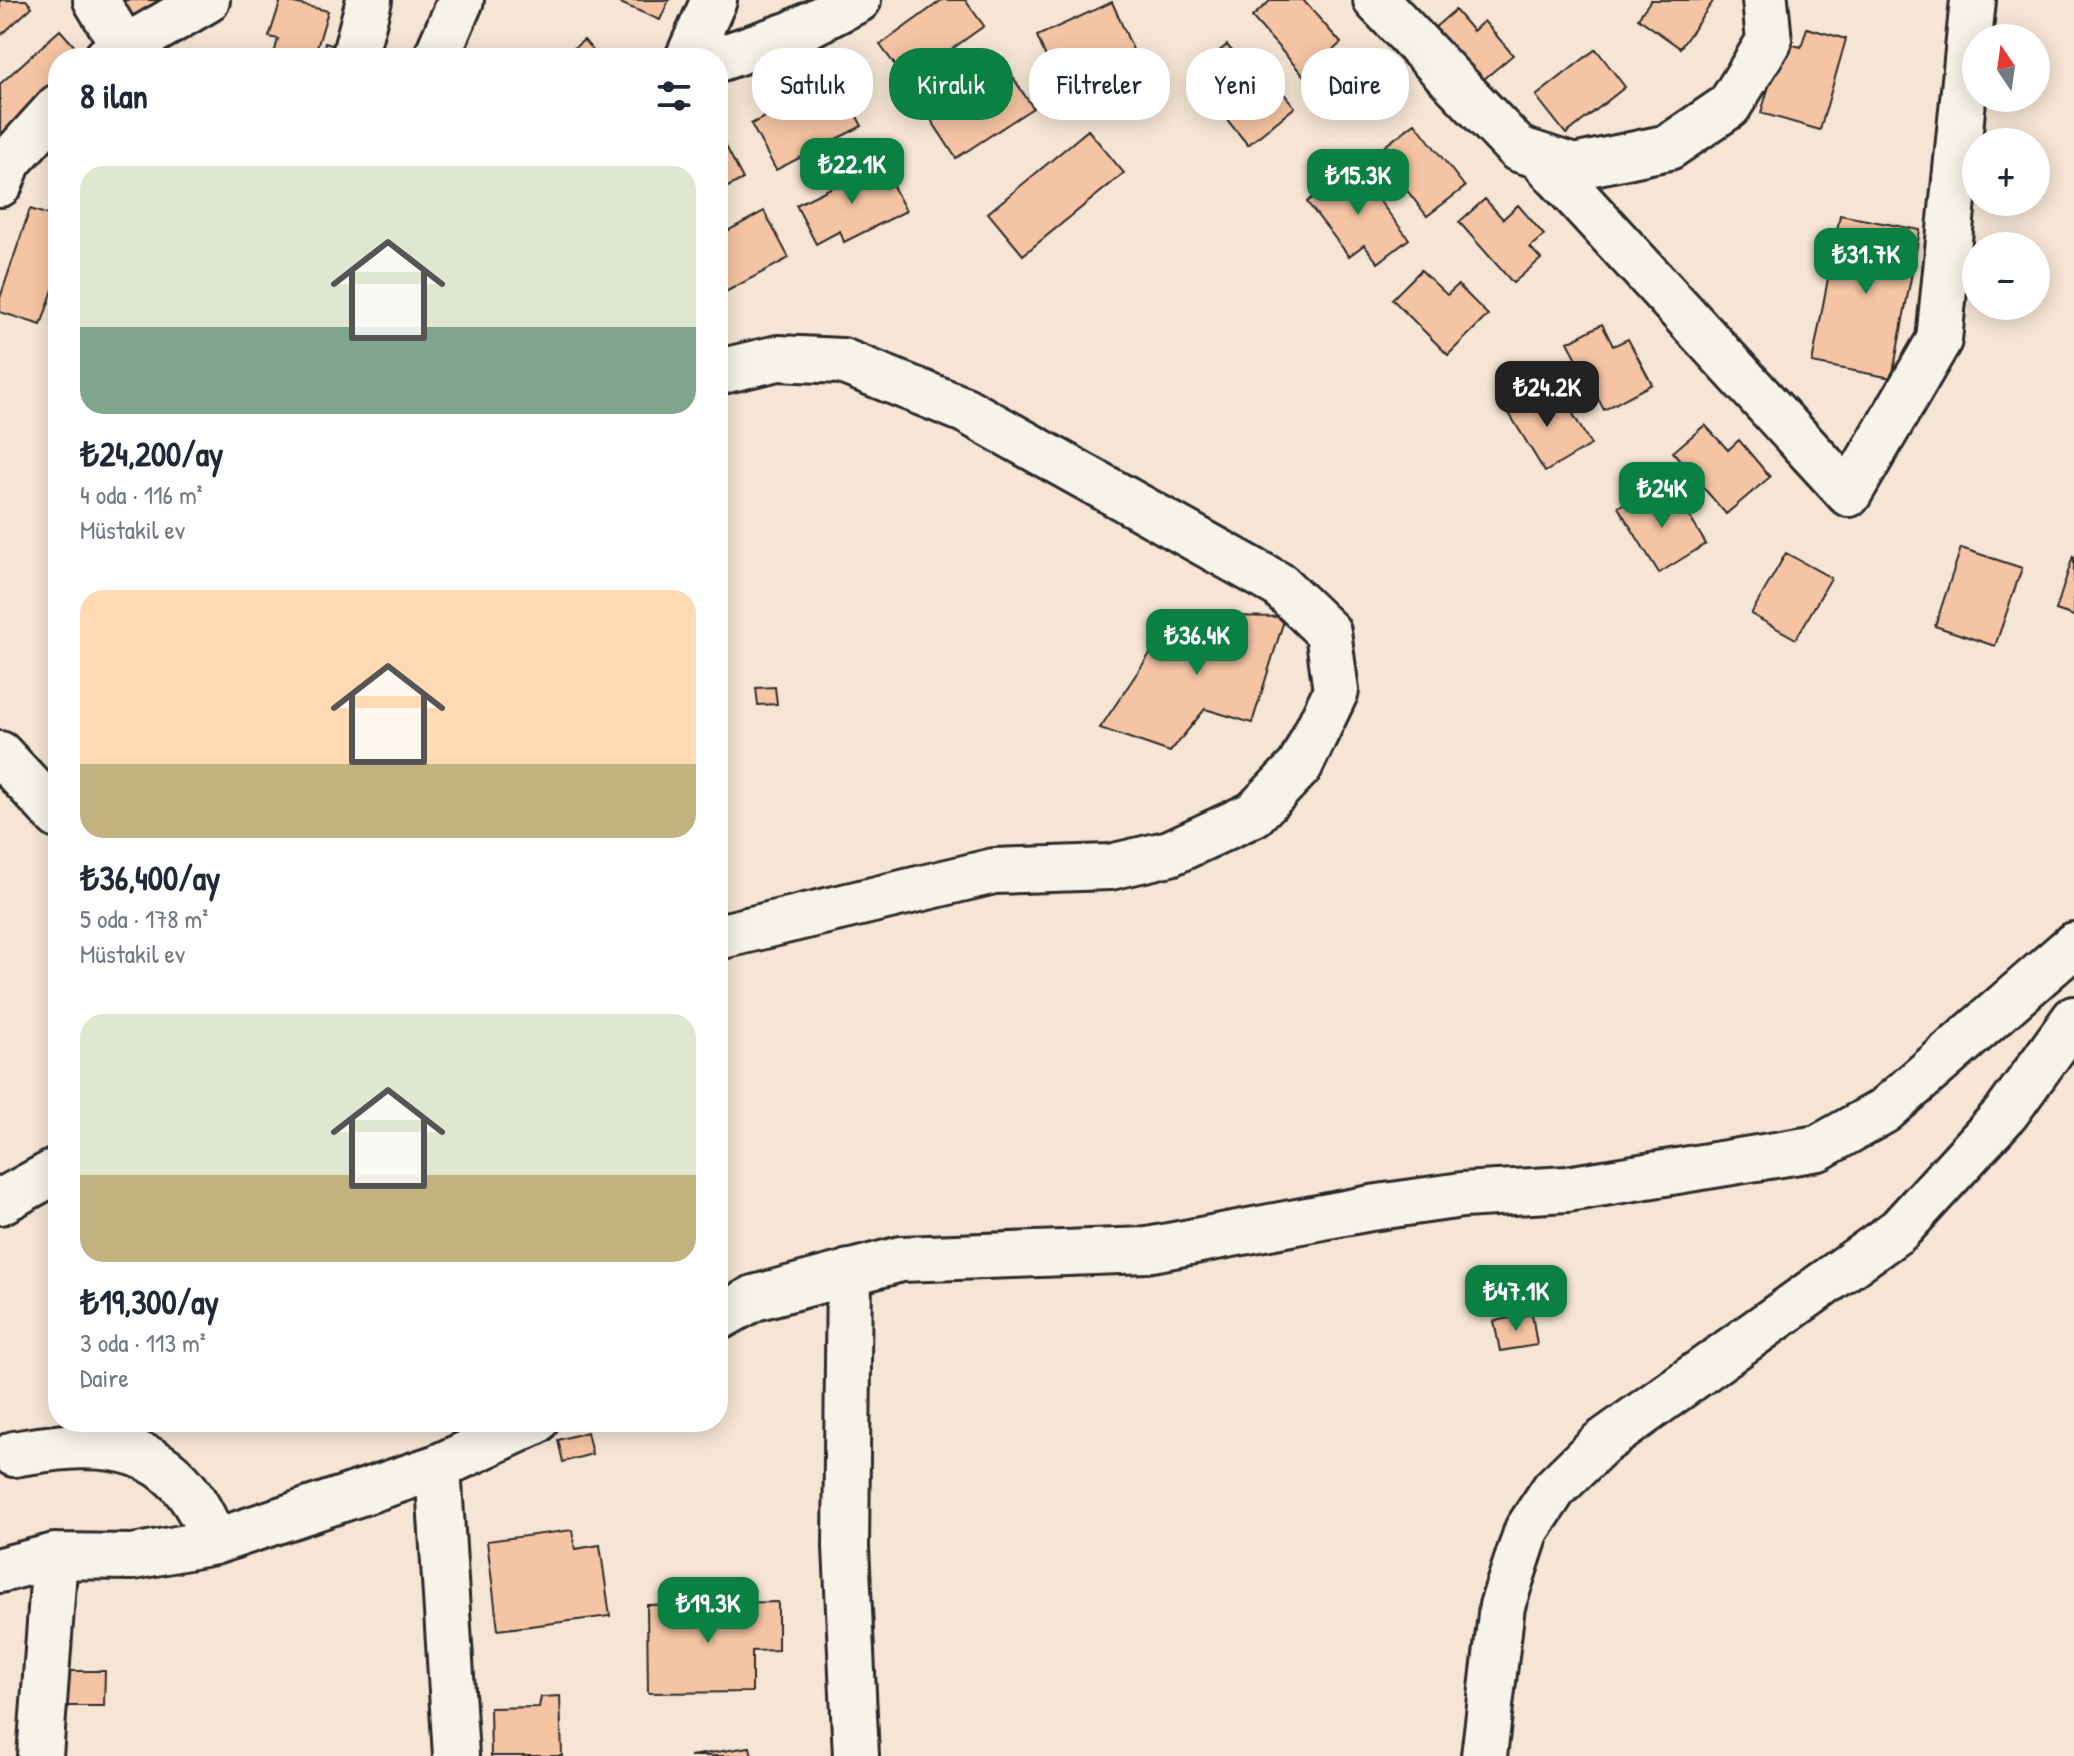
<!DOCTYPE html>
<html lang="tr">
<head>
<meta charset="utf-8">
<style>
	body { margin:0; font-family:"Patrick Hand",sans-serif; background:#f2f2f3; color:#1f2937; height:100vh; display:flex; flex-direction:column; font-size:30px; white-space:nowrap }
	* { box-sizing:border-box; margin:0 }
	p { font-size:26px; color:#747a83 }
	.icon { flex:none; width:44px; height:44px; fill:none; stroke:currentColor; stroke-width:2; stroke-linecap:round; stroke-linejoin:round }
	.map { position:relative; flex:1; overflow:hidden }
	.side { position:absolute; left:48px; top:48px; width:680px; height:1384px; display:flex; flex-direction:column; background:#fff; border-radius:32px; box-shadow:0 4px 20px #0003 }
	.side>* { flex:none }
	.hud { position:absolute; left:752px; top:48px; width:760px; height:72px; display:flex; gap:16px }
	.needle { width:52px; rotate:347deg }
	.controls { position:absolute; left:1962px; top:24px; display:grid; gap:16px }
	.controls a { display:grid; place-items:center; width:88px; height:88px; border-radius:50%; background:#fff; box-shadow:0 4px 20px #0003; font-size:40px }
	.price { position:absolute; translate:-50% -68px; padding:0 18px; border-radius:16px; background:#0b8043; color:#fff; font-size:26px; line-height:52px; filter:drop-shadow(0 2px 4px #0008) }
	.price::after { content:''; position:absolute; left:50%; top:48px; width:24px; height:18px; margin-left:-12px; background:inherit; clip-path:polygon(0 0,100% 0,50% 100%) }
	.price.selected { background:#222; color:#fff }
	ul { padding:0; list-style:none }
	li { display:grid; align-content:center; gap:16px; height:424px; padding:0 32px }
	li span { display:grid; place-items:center; height:248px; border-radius:24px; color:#555 }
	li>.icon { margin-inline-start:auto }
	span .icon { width:144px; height:144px; fill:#fffc; stroke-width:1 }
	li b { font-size:34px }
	h2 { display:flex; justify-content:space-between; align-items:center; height:96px; padding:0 32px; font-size:34px }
	.chip { padding:0 28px; border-radius:32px; background:#fff; box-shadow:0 4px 20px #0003; font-size:28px; line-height:72px }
	.chip.selected { background:#0b8043; color:#fff }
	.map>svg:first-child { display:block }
	.building { fill:#f5c4a4; stroke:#2b2b2b; stroke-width:2 }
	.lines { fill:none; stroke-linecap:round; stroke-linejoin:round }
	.minor-casing { stroke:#2b2b2b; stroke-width:50 }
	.tertiary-casing { stroke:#2b2b2b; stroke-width:50 }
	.minor { stroke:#f7f3e8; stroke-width:44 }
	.tertiary { stroke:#f7f3e8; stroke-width:44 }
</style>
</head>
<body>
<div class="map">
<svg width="2074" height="1756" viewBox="0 0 2074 1756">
	<rect width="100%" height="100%" fill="#f6e5d4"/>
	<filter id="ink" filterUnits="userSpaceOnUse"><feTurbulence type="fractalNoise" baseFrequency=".0125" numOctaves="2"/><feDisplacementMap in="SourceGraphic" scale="16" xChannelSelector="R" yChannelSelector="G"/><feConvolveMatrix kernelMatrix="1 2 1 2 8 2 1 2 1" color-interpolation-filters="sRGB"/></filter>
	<g filter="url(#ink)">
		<path class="building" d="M0,0H26L32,7L0,36Z
			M115,0H184L125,24Z
			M281,0L328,11L314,58H273L278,39L269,37Z
			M613,0H669L660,20Z
			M942,0H965L984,26L907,81L880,45Z
			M1271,0H1303L1341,43L1304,76L1252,17Z
			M1651,0H1714L1680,48L1638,18Z
			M1112,2L1134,52L1058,86L1037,36Z
			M1455,10L1473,31L1484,21L1513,55L1472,89L1426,35Z
			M1807,28L1846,39L1820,130L1761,113L1782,42L1801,47Z
			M60,30L85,58H58V93L8,139L0,130V84Z
			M584,40L599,58H562Z
			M325,43L345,49L343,58H321Z
			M1227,45L1255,79L1265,71L1295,107L1248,145L1190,75Z
			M1596,49L1625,87L1566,134L1536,96Z
			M1003,62L1033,108L956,158L926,112Z
			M844,92L862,126L776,170L751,124L797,100L804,113Z
			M1415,123L1465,187L1427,216L1377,152Z
			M1088,130L1124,173L1023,255L988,213Z
			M718,131L743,179L718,192Z
			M881,163L906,211L844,242L840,231L816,244L796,205Z
			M1353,167L1409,239L1378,263L1364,245L1349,256L1307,202Z
			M1485,199L1503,219L1518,205L1544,235L1530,247L1541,259L1513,283L1459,222Z
			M30,209L58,218V275L41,325L0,312V298Z
			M764,211L789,258L718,296V236Z
			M1840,215L1920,230L1892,378L1812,363Z
			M1421,270L1447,295L1458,285L1488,315L1448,355L1392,299Z
			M1602,324L1613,346L1628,339L1652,384L1604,410L1568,342Z
			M1535,386L1550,412L1566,402L1591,445L1545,472L1504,405Z
			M1705,425L1728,450L1739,440L1770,477L1726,514L1673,452Z
			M1648,489L1663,515L1681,503L1706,544L1659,573L1618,507Z
			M1961,548L2022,568L1995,646L1935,626Z
			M1786,553L1831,578L1796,639L1751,614Z
			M2073,556L2074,557V616L2056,610Z
			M1176,615L1285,617L1252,723L1205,709L1170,752L1100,728Z
			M775,687L777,704L758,705L756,688Z
			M1532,1314L1537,1345L1500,1351L1494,1321Z
			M587,1432L592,1454L563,1462L558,1440Z
			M572,1530L575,1549L600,1545L610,1616L498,1630L487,1541Z
			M778,1602V1650L752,1651V1692L648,1693L647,1605Z
			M67,1671H105L104,1706H67Z
			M560,1696L562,1756H491L490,1708L539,1707L541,1697Z
			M750,1747L752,1756H690Z"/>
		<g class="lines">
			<g class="minor-casing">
				<path id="minor" d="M96,0L124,47
					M1376,0L1518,149L1574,167L1669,147L1729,106L1769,41L1765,0
					M107,58L207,0
					M354,58L369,0
					M436,58L461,0
					M688,58L714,0
					M718,59L791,34L858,0
					M1539,156L1849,494L1939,340L1973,0
					M0,184L9,161L58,107
					M718,372L778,358L842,361L965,410L1279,585L1328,632L1336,691L1300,766L1254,814L1170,853L1110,867L994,871L718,937
					M0,754L58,816
					M0,1202L58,1170
					M849,1272L846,1547L856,1756
					M718,1318L754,1298L901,1259L1147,1250L1371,1208L1462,1195L1567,1189L1818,1148L1884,1111L2074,945
					M14,1454C109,1437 176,1440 214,1542
					M438,1467L456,1756
					M0,1570L55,1556L133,1557L214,1542L438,1467L535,1422
					M40,1756L55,1556"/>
			</g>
			<g class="tertiary-casing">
				<path id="tertiary" d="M1484,1756L1502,1606L1527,1530L1554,1489L1600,1444L1899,1230L2007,1112L2074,1019"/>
			</g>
			<use href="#minor" class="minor"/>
			<use href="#tertiary" class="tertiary"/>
		</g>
	</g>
</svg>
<div class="controls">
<a><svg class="needle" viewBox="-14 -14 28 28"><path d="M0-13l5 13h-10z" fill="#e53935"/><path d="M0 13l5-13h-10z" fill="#747a83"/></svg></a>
<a>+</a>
<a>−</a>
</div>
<b class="price" style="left:852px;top:206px">₺22.1K</b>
<b class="price" style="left:1358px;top:217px">₺15.3K</b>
<b class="price" style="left:1866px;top:296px">₺31.7K</b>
<b class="price selected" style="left:1547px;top:429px">₺24.2K</b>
<b class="price" style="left:1662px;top:530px">₺24K</b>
<b class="price" style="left:1197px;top:677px">₺36.4K</b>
<b class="price" style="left:1516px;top:1333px">₺47.1K</b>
<b class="price" style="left:708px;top:1645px">₺19.3K</b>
<div class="hud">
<a class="chip">Satılık</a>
<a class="chip selected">Kiralık</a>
<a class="chip">Filtreler</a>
<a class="chip">Yeni</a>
<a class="chip">Daire</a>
</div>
<section class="side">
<h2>8 ilan<svg class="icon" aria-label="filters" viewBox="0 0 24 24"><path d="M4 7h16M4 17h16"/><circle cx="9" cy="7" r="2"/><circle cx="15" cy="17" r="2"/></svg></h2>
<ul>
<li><span style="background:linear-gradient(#dfe7d0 65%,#7fa58c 0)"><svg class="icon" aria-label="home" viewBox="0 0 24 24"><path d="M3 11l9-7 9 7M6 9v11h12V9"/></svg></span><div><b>₺24,200/ay</b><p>4 oda · 116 m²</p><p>Müstakil ev</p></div></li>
<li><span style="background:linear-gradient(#ffd9b3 70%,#c2b280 0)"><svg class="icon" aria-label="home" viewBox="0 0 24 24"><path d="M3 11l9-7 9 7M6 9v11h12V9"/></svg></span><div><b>₺36,400/ay</b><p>5 oda · 178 m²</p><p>Müstakil ev</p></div></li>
<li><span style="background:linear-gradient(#dfe7d0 65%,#c2b280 0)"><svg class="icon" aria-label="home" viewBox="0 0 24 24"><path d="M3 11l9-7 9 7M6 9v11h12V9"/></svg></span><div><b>₺19,300/ay</b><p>3 oda · 113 m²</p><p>Daire</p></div></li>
</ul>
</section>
</div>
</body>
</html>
